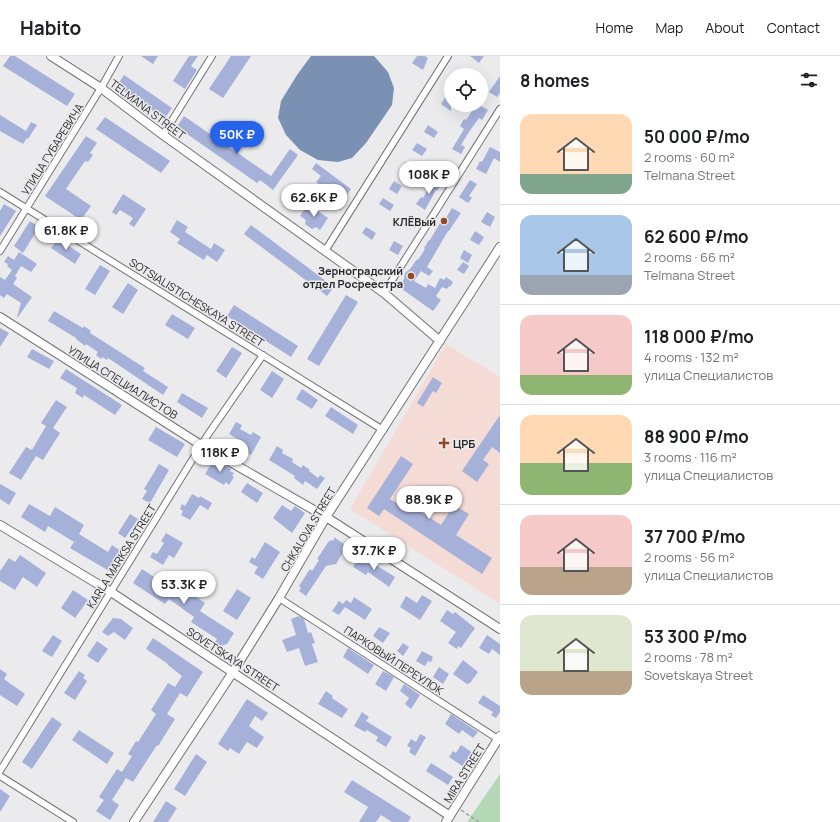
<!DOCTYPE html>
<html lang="en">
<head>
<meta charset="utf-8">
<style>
	body { margin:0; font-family:Manrope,sans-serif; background:#f6f6f6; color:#202124; height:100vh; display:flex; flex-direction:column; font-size:15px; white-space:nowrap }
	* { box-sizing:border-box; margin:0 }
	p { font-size:13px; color:#757577 }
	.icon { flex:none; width:22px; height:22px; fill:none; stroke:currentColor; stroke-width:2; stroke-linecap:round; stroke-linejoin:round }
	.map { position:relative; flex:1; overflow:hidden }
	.side { display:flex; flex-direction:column; background:#fff; width:340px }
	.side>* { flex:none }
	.tools { position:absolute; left:444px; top:12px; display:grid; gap:8px }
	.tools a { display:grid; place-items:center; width:44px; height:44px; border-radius:50%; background:#fff; box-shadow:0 4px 16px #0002; font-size:20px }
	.price { position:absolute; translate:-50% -34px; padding:0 9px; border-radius:14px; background:#fff; color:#222; font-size:13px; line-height:26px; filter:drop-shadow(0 1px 2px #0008) }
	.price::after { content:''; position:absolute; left:50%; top:24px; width:12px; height:9px; margin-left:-6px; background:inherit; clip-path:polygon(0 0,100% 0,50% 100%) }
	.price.on { background:#2563eb; color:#fff }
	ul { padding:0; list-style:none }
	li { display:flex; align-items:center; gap:12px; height:100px; padding:0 20px }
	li+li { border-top:1px solid #e0e0e0 }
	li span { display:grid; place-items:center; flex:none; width:112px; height:80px; border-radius:12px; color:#555 }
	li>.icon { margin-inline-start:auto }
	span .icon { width:48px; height:48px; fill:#fffc; stroke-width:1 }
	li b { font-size:17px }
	h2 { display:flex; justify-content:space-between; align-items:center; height:48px; padding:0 20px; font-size:17px }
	header { display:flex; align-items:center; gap:24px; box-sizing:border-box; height:56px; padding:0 20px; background:#fff; border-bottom:1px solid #e0e0e0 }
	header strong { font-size:19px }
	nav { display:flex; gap:22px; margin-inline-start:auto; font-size:14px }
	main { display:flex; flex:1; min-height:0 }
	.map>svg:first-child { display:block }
	.medical { fill:#f5dbd6 }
	.green { fill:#b5d8b7 }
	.water { fill:#7b91b4 }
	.building { fill:#a6b1d9 }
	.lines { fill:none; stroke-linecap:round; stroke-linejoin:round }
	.minor-casing { stroke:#737375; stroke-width:8 }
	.tertiary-casing { stroke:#737375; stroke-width:10 }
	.path { stroke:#a3a3a5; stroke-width:1.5; stroke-dasharray:4 2; stroke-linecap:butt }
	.minor { stroke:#fff; stroke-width:6 }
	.tertiary { stroke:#fff; stroke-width:8 }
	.poi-dot { fill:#924b26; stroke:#ebebed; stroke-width:1.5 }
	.labels { text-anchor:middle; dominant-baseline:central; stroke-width:3; stroke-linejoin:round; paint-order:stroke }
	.street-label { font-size:11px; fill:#282829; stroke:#ebebed }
	.poi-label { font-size:11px; font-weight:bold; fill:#282829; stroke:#ebebed; text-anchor:end }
</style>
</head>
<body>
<header>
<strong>Habito</strong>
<nav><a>Home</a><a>Map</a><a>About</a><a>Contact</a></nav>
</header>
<main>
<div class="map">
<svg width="500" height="766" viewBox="0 0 500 766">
	<rect width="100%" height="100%" fill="#ebebed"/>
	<path class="medical" d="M446,288L500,321V548L350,453Z"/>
	<path class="green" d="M500,718V766H467Z"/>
	<path class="water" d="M311,0H374L388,16L394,32L392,49L366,87L352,102L338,106L318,104L300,94L286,79L278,62L281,45L297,19Z"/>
	<path class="building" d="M10,0H15L75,38L67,50L3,10Z
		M141,0H158L153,8Z
		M189,0H198L191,10L197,14L185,33L173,25Z
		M231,0H251L223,42L209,33Z
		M417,0H425L428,2L423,14L412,7Z
		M470,0H484L479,7Z
		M124,19L172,52L164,63L117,30Z
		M500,20V37L497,41L489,36Z
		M446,40L451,43V55L441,48Z
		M476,49H479L488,54L482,64L479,62L469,76L461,89L465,91L461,98L452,93L464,73L460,70L464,63L466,64Z
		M0,59L26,75L31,66L37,69L28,83L27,82L23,88L0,75Z
		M184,60L271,120L290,93L298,99L273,134L260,124L257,127L177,71Z
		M105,61L170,105L161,117L96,73Z
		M428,69L438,76L434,82L424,76Z
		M86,80L97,87L90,97L93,99L88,106L85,105L66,133L91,150L81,164L45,140Z
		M417,87L427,93L422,100L412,94Z
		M490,91L500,96V106L494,102L486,118L476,113L480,105L482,106Z
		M445,105L453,111L449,117L441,111Z
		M405,106L414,112L410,118L401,112Z
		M316,107L351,133L342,145L316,126L321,120L312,113Z
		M434,123L441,128L437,135L436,134L425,154L416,148L421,141L423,142Z
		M470,124L477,128L469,140L472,142L468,147L459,141Z
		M394,125L402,130L397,138L389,133Z
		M123,138L146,153L134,171L129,168L133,162L120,154L116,159L112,156Z
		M383,142L394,149L390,155L379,148Z
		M4,148L16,155L0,180V155Z
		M308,148L328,162L320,174L316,171L312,173L305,168L306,164L300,160Z
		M452,152L461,157L449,175H448L427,211L433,215L429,220L421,215L414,225L426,232L428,228L435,232L440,222L444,224L446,221L453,226L450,231L449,230L447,233L442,231L436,240L441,244L433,255L399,231L404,223L405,217L410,213L417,203L418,204L425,193L424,192L429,184H430L444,160L446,162Z
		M487,156L495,161L490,171L481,166Z
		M411,160L419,164L415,172L407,168Z
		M177,164L188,171L185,176L211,193L214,187L225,194L217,206L207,199L204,204L177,187L180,183L170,176Z
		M30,165L39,171L23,197L14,190Z
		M251,169L334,231L327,240L244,178Z
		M366,171L376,177L372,184L362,177Z
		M475,175L484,181L479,189L470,184Z
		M58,183L81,198L75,208L51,192Z
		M394,185L403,190L398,199L389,194Z
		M464,194L472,199L468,207L460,202Z
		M19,196L37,208L31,216L21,210L15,220L17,222L13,228L32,241L18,261H17L21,247L7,238L4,242L0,239V221L5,224L12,214L7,210L8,208L4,206L8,200L14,204Z
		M463,206L469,210L464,218L457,214Z
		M100,209L110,215L95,239L85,233Z
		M128,227L138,234L123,258L112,251Z
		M346,239L358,246L319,310L307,303Z
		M234,249L298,290L291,301L227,260Z
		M54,255L83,272L84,270L91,275L90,277L145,312L143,315L168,331L163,339L108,302L107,304L102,301L101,303L96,299L98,296L86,288L85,290L76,283V282L48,265Z
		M172,258L195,272L188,283L165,269Z
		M0,272L9,277L0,291Z
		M232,291L242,297L226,322L216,315Z
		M32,293L54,305L49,313L27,301Z
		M66,313L122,349L115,359L84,339L83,342L75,337L77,332L60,322Z
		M272,315L284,323L272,342L260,334Z
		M433,321L442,327L436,337L433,335L423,351L417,347Z
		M302,333L318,344L312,353L296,343Z
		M182,337L208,352L202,362L177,346Z
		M56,344L67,351L53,372L60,377L43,404L36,400L21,424L9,417L26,391L32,394L46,370L41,367Z
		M331,351L358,369L353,378L325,360Z
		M500,359V397L492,391L483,404L489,408L477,426L462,415Z
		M236,366L242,369L240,373L251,379L253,376L261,381L251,399L243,394L247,389L229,378Z
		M156,371L185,388L177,401L148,384Z
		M277,390L283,394L282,397L293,403L292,406L301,412L303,409L310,414L309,415L318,422L320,419L325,422L317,433L305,425L303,429L294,422L295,420L269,404Z
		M401,400L413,408L390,443L406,453L409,448L441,469L454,449L469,458L456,479L492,502L482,518L384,453L379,460L367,452Z
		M213,405L221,410L223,408L231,413L230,415L234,417L232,420L234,421L229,429L226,426L224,429L205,418Z
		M159,408L169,414L150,447L142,443L147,435L144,433Z
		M247,427L263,437L257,447L241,436Z
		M0,428L16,437L9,449L0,443Z
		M192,438L199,442L200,440L212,447L208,454L200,449L190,464L181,459L183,455L180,453L182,448L185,450Z
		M29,448L50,460L55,451L84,469L79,478L108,496L112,489L121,495L109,515L70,492L74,486L48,470L45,476L21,461Z
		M282,449L291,455L295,450L305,457L292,477L273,462Z
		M130,458L138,463L125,482L118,477Z
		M166,477L183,487L174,502L169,499L163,509L150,501L153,496L157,498L164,487L161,485Z
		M334,481L347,490L336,508L326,510L306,540L299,535L301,532L299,530L310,513L312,515L319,504L317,503L329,485L334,484Z
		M265,486L280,496L263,523L254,517L258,511L249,506L252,501L255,503Z
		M20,499L46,517L37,531L23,521L15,534L0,525V515L9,502L15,506Z
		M360,499L395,521L389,531L368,516L366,519L353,511Z
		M142,513L169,531L173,526L205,547L200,555L234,577L227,588L221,590L215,586L217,583L191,566L194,561L169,543L165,548L133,527Z
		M237,533L251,542L237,564L223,555Z
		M73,534L88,544L75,562L61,552Z
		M422,539L432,545L420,564L400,551L406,540L417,547Z
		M354,541L372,553L365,564L345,551L339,559L332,555L339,545L343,548L346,544L351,547Z
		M447,554L453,558L455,556L475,572L461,592L458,590L457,593L448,587L456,576L440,565Z
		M299,560L304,563L308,577L311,576L315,587L312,588L318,606L305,610L299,592L287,596L282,584L296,579L291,563Z
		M113,562L121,563L133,572L125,584L114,576L108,580L102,576Z
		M379,571L390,577L383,587L373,580Z
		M53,579L62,585L52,601L42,595Z
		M487,579L500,588V599L492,593L489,598L479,592Z
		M153,582L203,616L187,641L180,637L167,658L175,663L158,690L157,689L133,726L126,722L112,744L119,749L110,764L96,755L104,744L99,741L117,713L122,716L132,700L128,698L136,685L138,686L156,658L151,654L168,627L175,631L182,620L168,609V608L146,593Z
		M97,585L108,593L98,607L87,600Z
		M403,587L409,591L403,600L397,595Z
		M348,592L374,609L368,618L343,601Z
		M422,595L433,601L431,606L428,605L425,610L416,605Z
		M463,604L478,616L470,627L467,628L453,618Z
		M439,611L449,618L443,628L433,621Z
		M0,613L7,618L4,623L25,638L17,650L0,639Z
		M79,615L85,619L83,622L87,625L75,644L64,637Z
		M383,615L394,621L386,635L375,628Z
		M404,628L420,639L411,653L405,648L409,642L400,635Z
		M326,635L333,640L332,642L348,653L342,662L318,648Z
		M483,639L500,650V656L496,662L491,659L493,656L478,647Z
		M247,643L268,657L262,665L255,660L249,670L264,681L257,692L247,686L239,698L230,692L228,695L218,688Z
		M362,656L369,661L366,665L392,681L386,691L376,685L378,681L367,674L365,676L354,670Z
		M451,658L478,676L473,682L462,674L459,678L445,668Z
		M52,661L62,668L32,713L22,706Z
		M79,674L114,697L107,708L72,684Z
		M420,678L426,681L415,700L409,696L411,692L407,690L411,683L416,686Z
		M461,689L473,697L464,711L449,701L453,695L456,697Z
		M196,698L207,706L185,740L174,733Z
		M431,707L453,721L448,729L426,715Z
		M352,724L411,761L408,766H392L381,759L376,766H359L368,751L344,736Z
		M0,733L10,740L0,756Z
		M166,745L177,752L168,766H153Z"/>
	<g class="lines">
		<g class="minor-casing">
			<path id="minor" d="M163,79L212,0
				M0,136L383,374
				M0,195L101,32L119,0
				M325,195L448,0
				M384,237L500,53
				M279,542L498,683
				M0,715L207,380L263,299
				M0,720L73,766"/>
		</g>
		<g class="tertiary-casing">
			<path id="tertiary" d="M51,0L101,32L163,79L384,237L440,285
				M0,261L201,389L326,461L500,573
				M0,469L111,536L450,760
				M134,766L233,616L279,542L326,461L500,191
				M446,766L500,680"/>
		</g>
		<path class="path" d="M461,754L479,766"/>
		<use href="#minor" class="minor"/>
		<use href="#tertiary" class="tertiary"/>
	</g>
	<g class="poi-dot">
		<circle cx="444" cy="165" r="4"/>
		<circle cx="411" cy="220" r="4"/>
		<path d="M442 381h4v4h4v4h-4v4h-4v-4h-4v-4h4z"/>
	</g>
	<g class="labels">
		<g class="street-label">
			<text transform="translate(148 53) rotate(37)">TELMANA STREET</text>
			<text transform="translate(52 93) rotate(-58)">УЛИЦА ГУБАРЕВИЧА</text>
			<text transform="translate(197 246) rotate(32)">SOTSIALISTICHESKAYA STREET</text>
			<text transform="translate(123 326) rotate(32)">УЛИЦА СПЕЦИАЛИСТОВ</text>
			<text transform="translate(308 473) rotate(-59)">CHKALOVA STREET</text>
			<text transform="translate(121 500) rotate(-58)">KARLA MARKSA STREET</text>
			<text transform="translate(233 603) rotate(33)">SOVETSKAYA STREET</text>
			<text transform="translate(394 604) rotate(33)">ПАРКОВЫЙ ПЕРЕУЛОК</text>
			<text transform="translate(464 717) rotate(-58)">MIRA STREET</text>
		</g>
		<g class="poi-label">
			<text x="436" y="165">КЛЁВый</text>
			<text x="403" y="214">Зерноградский<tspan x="403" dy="13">отдел Росреестра</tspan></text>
			<text x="453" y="387" text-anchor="start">ЦРБ</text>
		</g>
	</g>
</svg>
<div class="tools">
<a><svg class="icon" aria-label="locate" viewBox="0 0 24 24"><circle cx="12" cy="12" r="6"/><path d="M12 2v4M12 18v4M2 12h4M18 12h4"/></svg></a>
</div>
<b class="price on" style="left:237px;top:99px">50K ₽</b>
<b class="price" style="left:429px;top:139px">108K ₽</b>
<b class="price" style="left:314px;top:162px">62.6K ₽</b>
<b class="price" style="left:66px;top:195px">61.8K ₽</b>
<b class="price" style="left:220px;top:417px">118K ₽</b>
<b class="price" style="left:429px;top:464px">88.9K ₽</b>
<b class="price" style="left:374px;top:515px">37.7K ₽</b>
<b class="price" style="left:184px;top:549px">53.3K ₽</b>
</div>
<section class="side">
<h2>8 homes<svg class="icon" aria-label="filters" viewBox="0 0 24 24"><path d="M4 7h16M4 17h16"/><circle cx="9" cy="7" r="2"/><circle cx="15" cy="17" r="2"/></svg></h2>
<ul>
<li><span style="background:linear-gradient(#ffd9b3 75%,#7fa58c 0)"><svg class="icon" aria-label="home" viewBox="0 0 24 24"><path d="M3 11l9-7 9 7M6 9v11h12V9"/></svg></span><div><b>50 000 ₽/mo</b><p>2 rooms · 60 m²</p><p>Telmana Street</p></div></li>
<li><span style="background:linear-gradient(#a9c7e8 75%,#9aa5b1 0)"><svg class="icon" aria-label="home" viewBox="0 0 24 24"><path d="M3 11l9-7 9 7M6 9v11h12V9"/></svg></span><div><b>62 600 ₽/mo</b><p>2 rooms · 66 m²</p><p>Telmana Street</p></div></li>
<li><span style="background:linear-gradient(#f6c9c9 75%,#8fb573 0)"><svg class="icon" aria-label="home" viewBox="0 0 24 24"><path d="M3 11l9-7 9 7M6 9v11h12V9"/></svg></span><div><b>118 000 ₽/mo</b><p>4 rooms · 132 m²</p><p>улица Специалистов</p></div></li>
<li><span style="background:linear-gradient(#ffd9b3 60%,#8fb573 0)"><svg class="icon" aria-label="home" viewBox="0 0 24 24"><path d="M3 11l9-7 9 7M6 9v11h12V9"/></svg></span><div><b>88 900 ₽/mo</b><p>3 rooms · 116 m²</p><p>улица Специалистов</p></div></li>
<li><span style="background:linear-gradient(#f6c9c9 65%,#b9a48a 0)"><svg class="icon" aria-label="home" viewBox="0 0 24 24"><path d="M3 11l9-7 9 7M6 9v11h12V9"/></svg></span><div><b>37 700 ₽/mo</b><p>2 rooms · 56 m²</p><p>улица Специалистов</p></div></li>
<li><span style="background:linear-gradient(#dfe7d0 70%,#b9a48a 0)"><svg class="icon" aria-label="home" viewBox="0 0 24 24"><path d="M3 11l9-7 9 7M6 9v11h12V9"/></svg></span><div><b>53 300 ₽/mo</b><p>2 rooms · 78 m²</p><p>Sovetskaya Street</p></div></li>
</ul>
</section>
</main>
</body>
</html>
